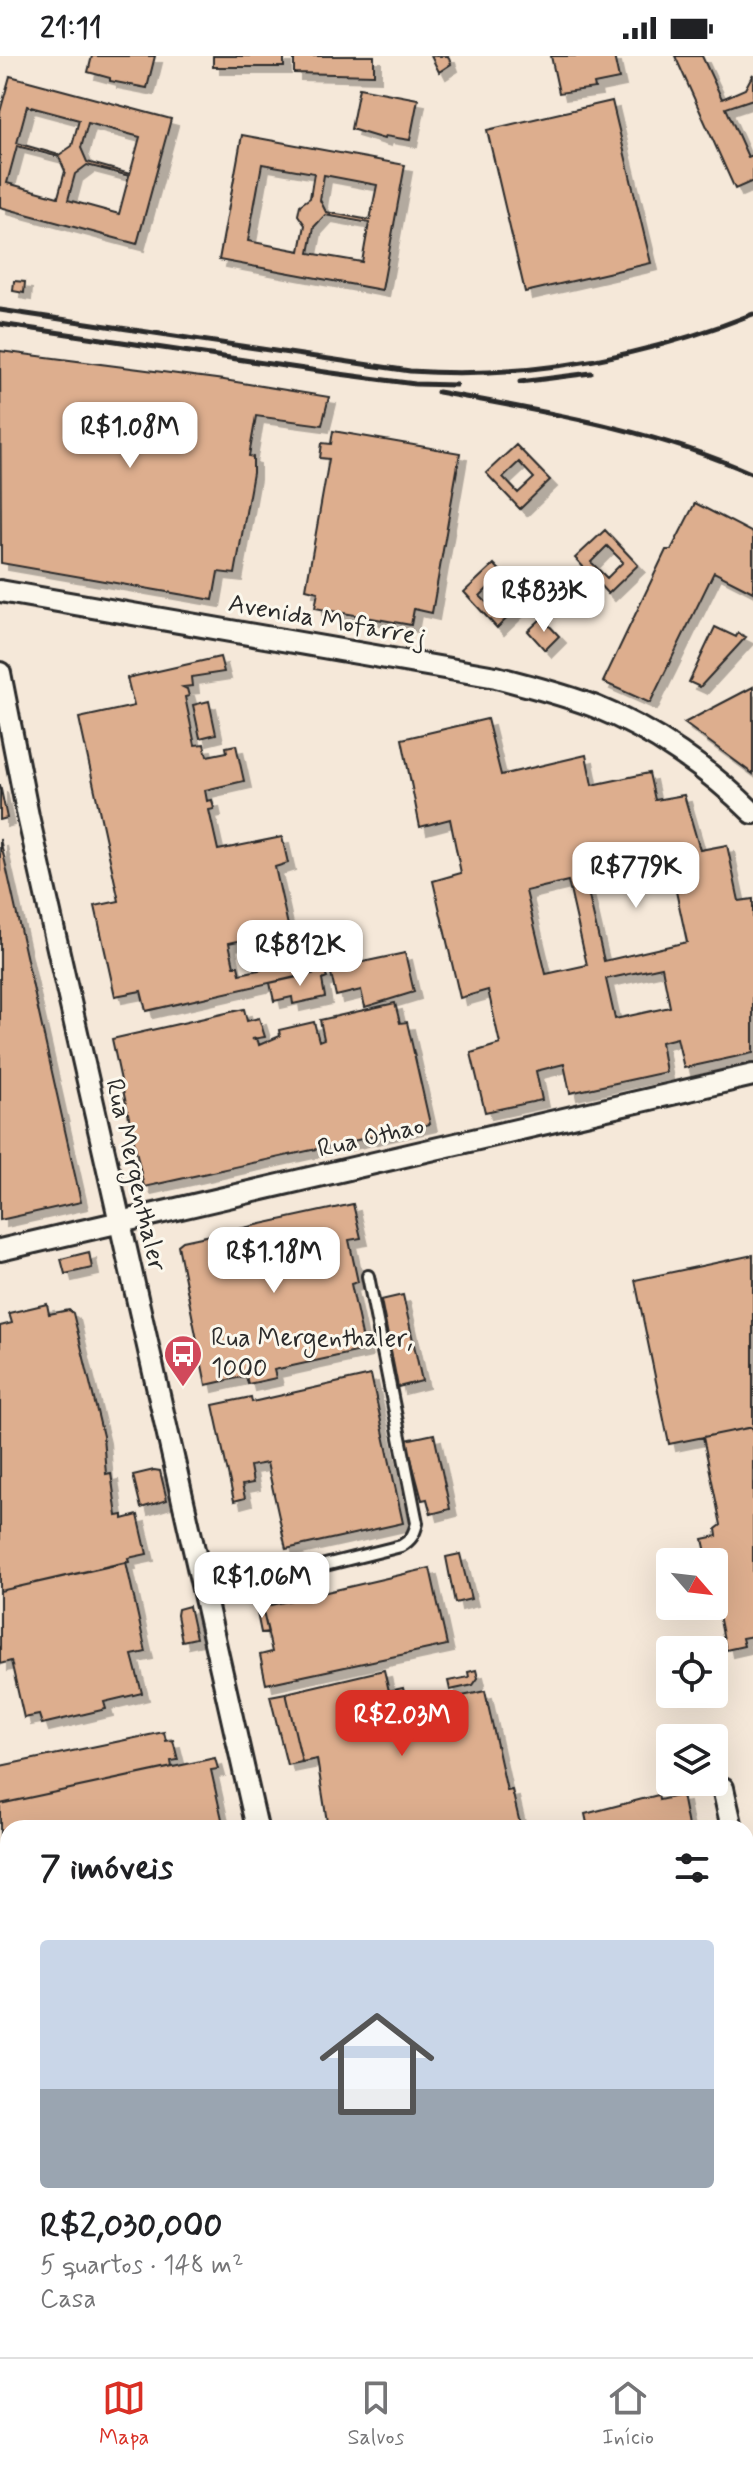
<!DOCTYPE html>
<html lang="pt">
<head>
<meta charset="utf-8">
<style>
	body { margin:0; font-family:Mynerve,sans-serif; background:#f6f6f6; color:#202124; height:100vh; display:flex; flex-direction:column; font-size:30px; white-space:nowrap }
	* { box-sizing:border-box; margin:0 }
	p { font-size:26px; color:#757577 }
	.icon { flex:none; width:44px; height:44px; fill:none; stroke:currentColor; stroke-width:2; stroke-linecap:round; stroke-linejoin:round }
	.map { position:relative; flex:1; overflow:hidden }
	.sheet { position:absolute; left:0px; top:1764px; width:754px; height:538px; display:flex; flex-direction:column; background:#fff; border-radius:24px 24px 0 0; box-shadow:0 8px 32px #0002 }
	.sheet>* { flex:none }
	.needle { width:52px; rotate:118deg }
	.controls { position:absolute; left:656px; top:1492px; display:grid; gap:16px }
	.controls a { display:grid; place-items:center; width:72px; height:72px; border-radius:8px; background:#fff; box-shadow:0 8px 32px #0002; font-size:40px }
	.price { position:absolute; translate:-50% -68px; padding:0 18px; border-radius:16px; background:#fff; color:#222; font-size:26px; line-height:52px; filter:drop-shadow(0 2px 4px #0008) }
	.price::after { content:''; position:absolute; left:50%; top:48px; width:24px; height:18px; margin-left:-12px; background:inherit; clip-path:polygon(0 0,100% 0,50% 100%) }
	.price.active { background:#d93025; color:#fff }
	ul { padding:0; list-style:none }
	li { display:grid; align-content:center; gap:16px; height:424px; padding:0 40px }
	li span { display:grid; place-items:center; height:248px; border-radius:8px; color:#555 }
	li>.icon { margin-inline-start:auto }
	span .icon { width:144px; height:144px; fill:#fffc; stroke-width:1 }
	li b { font-size:34px }
	h2 { display:flex; justify-content:space-between; align-items:center; height:96px; padding:0 40px; font-size:34px }
	.status { display:flex; justify-content:space-between; align-items:center; height:56px; padding:0 40px; background:#fff; direction:ltr }
	.status svg { height:22px; fill:currentColor }
	.menu { display:flex; justify-content:space-around; align-items:center; height:112px; border-top:2px solid #e0e0e0; background:#fff; font-size:22px; color:#757577 }
	.menu a { display:grid; justify-items:center; gap:4px }
	.menu .active { color:#d93025 }
	.map>svg:first-child { display:block }
	.built { fill:#eed7c2 }
	.building { fill:#ddae8e; stroke:#2b2b2b; stroke-width:2; fill-rule:evenodd; filter:url(#shadow) }
	.lines { fill:none; stroke-linecap:round; stroke-linejoin:round }
	.service-casing { stroke:#2b2b2b; stroke-width:16 }
	.minor-casing { stroke:#2b2b2b; stroke-width:26 }
	.trunk-casing { stroke:#2b2b2b; stroke-width:40 }
	.service { stroke:#fbf7ec; stroke-width:10 }
	.minor { stroke:#fbf7ec; stroke-width:20 }
	.trunk { stroke:#fbf7ec; stroke-width:34 }
	.rail { stroke:#2b2b2b; stroke-width:5 }
	.labels { text-anchor:middle; dominant-baseline:central; stroke-width:6; stroke-linejoin:round; paint-order:stroke }
	.street-label { font-size:26px; fill:#2b2b2b; stroke:#fbf7ec }
	.poi-label { font-size:26px; fill:#2b2b2b; stroke:#fbf7ec; text-anchor:start }
</style>
</head>
<body>
<div class="status"><b>21:11</b><svg viewBox="0 0 49 12"><path d="M0 12V9h3v3zM5 12V6h3v6zM10 12V3h3v9zM15 12V0h3v12zM26 1h20v11H26zM47 4h2v5h-2z"/></svg></div>
<div class="map">
<svg width="753" height="2301" viewBox="0 0 753 2301">
	<defs>
		<filter id="shadow"><feDropShadow dx="7" dy="7" stdDeviation="0" flood-color="#0004"/></filter>
	</defs>
	<rect width="100%" height="100%" fill="#f5e8d9"/>
	<filter id="ink" filterUnits="userSpaceOnUse"><feTurbulence type="fractalNoise" baseFrequency=".0125" numOctaves="2"/><feDisplacementMap in="SourceGraphic" scale="16" xChannelSelector="R" yChannelSelector="G"/><feConvolveMatrix kernelMatrix="1 2 1 2 8 2 1 2 1" color-interpolation-filters="sRGB"/></filter>
	<g filter="url(#ink)">
		<path class="built" d="M753,2016V2200L746,2202V2017Z"/>
		<path class="building" d="M92,0H155L147,32L110,25V22L88,16Z
			M213,0H284V11H213Z
			M294,0H374V19L294,17Z
			M431,0H448L451,8L439,16Z
			M551,0H614L619,23L594,28L595,32L559,37Z
			M675,0H702L722,43L745,33L753,18V43L726,52L748,101L753,99V125L735,133Z
			M10,20L171,63L137,188L0,151V56ZM27,50L79,64L72,90L59,99L17,87ZM88,67L140,81L130,118L87,106L81,92ZM17,90L59,101L65,115L58,141L7,127ZM87,109L129,120L119,158L68,144L75,118Z
			M359,32L418,43L410,84L385,80L384,83L351,73Z
			M612,45L651,207L525,236L487,74Z
			M242,79L405,109L382,234L219,204ZM262,108L314,117L310,142L300,149L298,159L305,169L300,195L248,185ZM324,119L377,129L370,164L326,156L320,144ZM325,159L369,167L362,206L309,197L314,171Z
			M14,225L25,226L24,237L13,235Z
			M0,295L224,324L329,341L322,369L256,360L249,400L253,401V417L235,518L218,516L213,544L1,507Z
			M333,375L460,397L432,557L414,553L411,569L315,552L318,536L306,533L329,403L320,402L322,387L331,388Z
			M516,389L550,424L520,453L486,417Z
			M519,406L534,422L518,437L503,421Z
			M695,447L753,477V536L714,516L650,647L603,626L666,494H671Z
			M605,474L638,509L608,538L575,502Z
			M607,490L623,506L607,522L591,506Z
			M494,508L527,543L497,572L464,536Z
			M496,524L511,540L496,556L480,540Z
			M542,562L559,580L545,594L528,575Z
			M715,571L736,581L738,577L746,581L700,631L689,626Z
			M220,601L224,616L191,621L192,630L183,631L187,633L189,640L185,641L195,689L204,688L207,700L227,696L226,691L236,689L244,725L205,734L207,745L212,744L214,753L209,754L218,794L282,781L288,807L275,811L289,874L229,887L234,910H238L240,918L309,903L313,917L146,955L141,935L115,940L95,850L119,845L79,662L134,650L127,622Z
			M753,631V718L684,667Z
			M209,645L216,678L200,682L193,649Z
			M487,663L501,719L586,699L592,729L649,717L655,744L684,739L700,794L727,789L739,845L753,843V997L684,1012L677,982L661,986L666,1016L570,1037L564,1008L536,1015L542,1044L485,1056L471,997L500,988L488,934L460,942L433,825L461,817L450,763L420,771L402,683Z
			M0,729L7,762L0,764Z
			M0,783L81,1146L0,1164Z
			M669,803L687,886L604,905L585,823Z
			M568,825L587,909L546,918L526,835Z
			M405,897L414,936L365,951L361,934L336,940L330,913Z
			M662,911L670,951L615,963L606,923Z
			M325,915L327,922L322,924L325,941L293,948L292,941L274,945L270,927Z
			M395,947L400,967L407,966L430,1068L144,1131L112,983L244,953L247,965L259,962L265,981L252,983L258,985L259,989L280,980L279,974L314,966L319,985L324,983L320,964Z
			M353,1148L361,1182L349,1184L358,1226L351,1228L365,1294L274,1314L276,1322L248,1328L246,1320L206,1329L178,1189L183,1185Z
			M89,1196L92,1212L65,1218L61,1203Z
			M753,1199V1371L669,1388L635,1224Z
			M403,1239L422,1325L398,1331L381,1244Z
			M47,1248L49,1258L69,1254L73,1257L103,1380L106,1418L111,1417L117,1460L123,1459V1463L138,1459L147,1498L128,1502L129,1506L0,1535V1270L12,1267L9,1257Z
			M371,1319L403,1467L286,1493L267,1407L250,1410L253,1427L242,1429L245,1442L234,1445L213,1349L251,1341L252,1346Z
			M753,1371V1580L742,1582L744,1590L726,1594L714,1534V1506H708L703,1483L717,1480L716,1473L721,1469L703,1381Z
			M434,1378L450,1453L431,1458L427,1443L422,1444L406,1384Z
			M154,1414L160,1415L167,1444L141,1452L133,1419Z
			M460,1498L471,1543L455,1547L446,1501Z
			M126,1506L146,1596L132,1599L142,1637L104,1646L106,1653L42,1668L39,1659L24,1662L11,1605L0,1608V1535Z
			M430,1512L447,1589L266,1628L260,1599L272,1596L262,1551Z
			M189,1550L196,1582L182,1585L177,1559L178,1553Z
			M262,1551L268,1576L261,1577L256,1552Z
			M384,1614L389,1635L403,1632L408,1652L485,1635L507,1735L512,1734L521,1772H328L317,1703L302,1706L286,1637Z
			M476,1614L478,1622L473,1629L450,1634L448,1625L469,1621L468,1616Z
			M286,1637L302,1706L287,1709L270,1640Z
			M164,1676L166,1685L173,1684L178,1704L171,1705L172,1711L0,1748V1710Z
			M215,1702L218,1713L211,1714L224,1772H8V1941L0,1905V1748Z
			M658,1739L659,1744L682,1739L688,1770L588,1772L585,1758Z
			M752,2027L753,2124L746,2126V2029Z
			M0,2120L8,2154V2294H40L41,2301H0Z
			M92,2294H213L215,2301L195,2296L188,2298L192,2301H94Z"/>
		<g class="lines">
			<g class="service-casing">
				<path id="service" d="M205,1539L401,1490C411,1484 414,1479 417,1467L368,1220
					M746,1809L753,1808"/>
			</g>
			<g class="minor-casing">
				<path id="minor" d="M0,535L496,621C529,630 564,638 596,651C653,674 710,714 753,757
					M0,617L28,760L257,1772
					M0,1194L753,1019
					M723,1732L732,1772
					M746,1838L753,1870
					M0,2019L8,2055
					M746,2218L753,2216
					M63,2294L64,2301
					M386,2294L390,2301"/>
			</g>
			<g class="trunk-casing">
				<path id="trunk" d="M746,2251L753,2249
					M746,2284L753,2283
					M497,2301L532,2294
					M677,2301L706,2294"/>
			</g>
			<use href="#service" class="service"/>
			<use href="#minor" class="minor"/>
			<use href="#trunk" class="trunk"/>
			<path class="rail" d="M0,254L410,315C529,323 642,302 753,258
				M0,268L332,317L415,328L456,329
				M520,326L591,317
				M438,336C545,356 653,373 753,418"/>
		</g>
	</g>
	<defs>
		<g id="bus-pin" transform="scale(2)"><path d="M0 17L-7.5 6A9.5 9.5 0 1 1 7.5 6Z" fill="#d1495b" stroke="#fbf7ec"/><path d="M-5-6H5V4H4V6H2V4H-2V6H-4V4H-5ZM-3.5-4V0h7V-4ZM-3.5 1.2v1.5H-2V1.2ZM2 1.2v1.5H3.5V1.2Z" fill="#fff"/></g>
	</defs>
	<g fill-rule="evenodd">
		<use href="#bus-pin" x="183" y="1298"/>
	</g>
	<g class="labels">
		<g class="street-label">
			<text transform="translate(327 565) rotate(10)">Avenida Mofarrej</text>
			<text transform="translate(371 1082) rotate(-13)">Rua Othao</text>
			<text transform="translate(135 1119) rotate(77)">Rua Mergenthaler</text>
		</g>
		<g class="poi-label">
			<text x="211" y="1283">Rua Mergenthaler,<tspan x="211" dy="30">1000</tspan></text>
		</g>
	</g>
</svg>
<div class="controls">
<a><svg class="needle" viewBox="-14 -14 28 28"><path d="M0-13l5 13h-10z" fill="#e53935"/><path d="M0 13l5-13h-10z" fill="#757577"/></svg></a>
<a><svg class="icon" aria-label="locate" viewBox="0 0 24 24"><circle cx="12" cy="12" r="6"/><path d="M12 2v4M12 18v4M2 12h4M18 12h4"/></svg></a>
<a><svg class="icon" aria-label="layers" viewBox="0 0 24 24"><path d="M12 4l9 5-9 5-9-5zM3 14l9 5 9-5"/></svg></a>
</div>
<b class="price" style="left:130px;top:414px">R$1.08M</b>
<b class="price" style="left:544px;top:578px">R$833K</b>
<b class="price" style="left:636px;top:854px">R$779K</b>
<b class="price" style="left:300px;top:932px">R$812K</b>
<b class="price" style="left:274px;top:1239px">R$1.18M</b>
<b class="price" style="left:262px;top:1564px">R$1.06M</b>
<b class="price active" style="left:402px;top:1702px">R$2.03M</b>
<section class="sheet">
<h2>7 imóveis<svg class="icon" aria-label="filters" viewBox="0 0 24 24"><path d="M4 7h16M4 17h16"/><circle cx="9" cy="7" r="2"/><circle cx="15" cy="17" r="2"/></svg></h2>
<ul>
<li><span style="background:linear-gradient(#c9d6e8 60%,#9aa5b1 0)"><svg class="icon" aria-label="home" viewBox="0 0 24 24"><path d="M3 11l9-7 9 7M6 9v11h12V9"/></svg></span><div><b>R$2,030,000</b><p>5 quartos · 148 m²</p><p>Casa</p></div></li>
</ul>
</section>
</div>
<nav class="menu">
<a class="active"><svg class="icon" aria-label="map" viewBox="0 0 24 24"><path d="M3 6l6-2 6 2 6-2v14l-6 2-6-2-6 2zM9 4v14M15 6v14"/></svg>Mapa</a>
<a><svg class="icon" aria-label="saved" viewBox="0 0 24 24"><path d="M7 4h10v16l-5-4-5 4z"/></svg>Salvos</a>
<a><svg class="icon" aria-label="home" viewBox="0 0 24 24"><path d="M3 11l9-7 9 7M6 9v11h12V9"/></svg>Início</a>
</nav>
</body>
</html>
